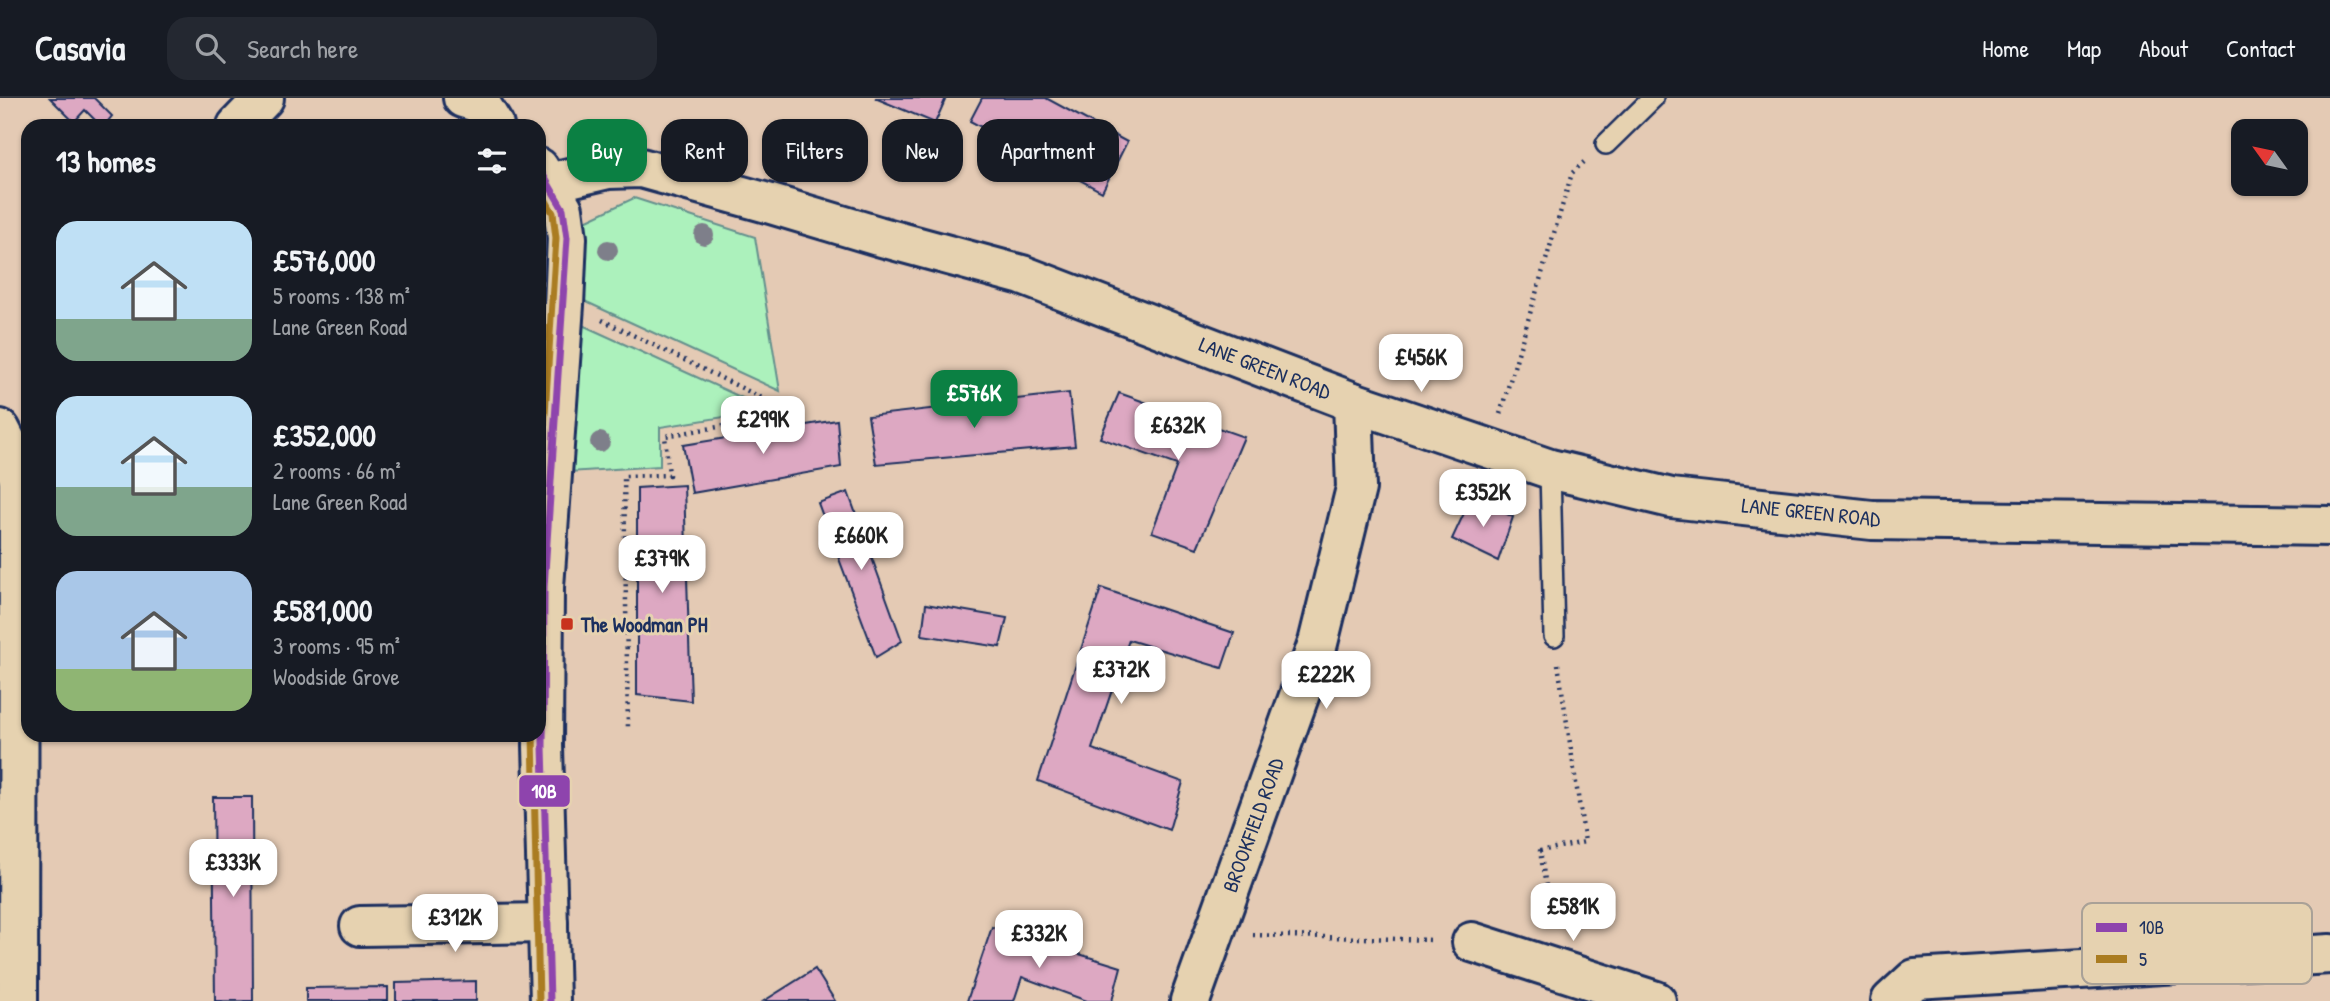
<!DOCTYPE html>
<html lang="en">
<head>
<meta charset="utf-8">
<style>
	body { margin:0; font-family:"Patrick Hand",sans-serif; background:#242831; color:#f1f3f6; height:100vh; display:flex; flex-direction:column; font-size:26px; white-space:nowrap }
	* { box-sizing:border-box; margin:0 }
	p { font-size:23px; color:#9ea1a6 }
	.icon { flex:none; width:38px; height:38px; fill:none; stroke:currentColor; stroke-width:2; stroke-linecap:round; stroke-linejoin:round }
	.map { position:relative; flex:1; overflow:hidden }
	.side { position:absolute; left:21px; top:21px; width:525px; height:623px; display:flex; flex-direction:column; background:#171b24; border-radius:21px; box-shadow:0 2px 5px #0004 }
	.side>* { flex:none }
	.hud { position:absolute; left:567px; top:21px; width:665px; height:63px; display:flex; gap:14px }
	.needle { width:46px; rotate:303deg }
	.fabs { position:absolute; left:2231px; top:21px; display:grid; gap:14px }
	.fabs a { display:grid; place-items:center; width:77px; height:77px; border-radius:14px; background:#171b24; box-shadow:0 2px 5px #0004; font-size:35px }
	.price { position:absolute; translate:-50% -60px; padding:0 16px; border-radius:14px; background:#fff; color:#222; font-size:23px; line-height:46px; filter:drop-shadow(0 2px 4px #0008) }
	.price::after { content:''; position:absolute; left:50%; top:42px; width:21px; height:16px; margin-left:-10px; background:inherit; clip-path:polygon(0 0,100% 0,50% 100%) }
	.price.active { background:#0b8043; color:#fff }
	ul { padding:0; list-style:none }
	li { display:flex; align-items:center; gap:21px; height:175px; padding:0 35px }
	li span { display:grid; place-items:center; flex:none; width:196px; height:140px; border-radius:21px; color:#555 }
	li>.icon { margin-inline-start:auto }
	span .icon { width:84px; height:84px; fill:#fffc; stroke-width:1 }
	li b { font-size:30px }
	h2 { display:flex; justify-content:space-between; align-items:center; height:84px; padding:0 35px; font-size:30px }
	.chip { padding:0 24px; border-radius:21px; background:#171b24; box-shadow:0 2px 5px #0004; font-size:24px; line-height:63px }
	.chip.active { background:#0b8043; color:#fff }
	header { display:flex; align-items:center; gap:42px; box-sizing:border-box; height:98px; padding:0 35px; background:#171b24; border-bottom:2px solid #363941 }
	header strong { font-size:33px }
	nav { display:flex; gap:38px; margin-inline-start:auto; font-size:24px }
	.search { width:490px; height:63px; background:#242831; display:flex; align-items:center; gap:18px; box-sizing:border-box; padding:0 24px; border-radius:21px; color:#9ea1a6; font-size:26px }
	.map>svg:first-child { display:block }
	.green { fill:#acf1bc; stroke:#64908d; stroke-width:2 }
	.building { fill:#dda8c2; stroke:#1b2f5e; stroke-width:2 }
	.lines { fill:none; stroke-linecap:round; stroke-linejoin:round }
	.service-casing { stroke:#1b2f5e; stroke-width:24 }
	.minor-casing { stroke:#1b2f5e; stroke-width:44 }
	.tertiary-casing { stroke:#1b2f5e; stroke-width:44 }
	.path { stroke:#1b2f5e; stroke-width:4.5; stroke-dasharray:2 5; stroke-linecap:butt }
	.service { stroke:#e6d2b0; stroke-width:19 }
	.minor { stroke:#e6d2b0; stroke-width:38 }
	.tertiary { stroke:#e6d2b0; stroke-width:38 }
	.bus-1-casing { stroke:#e6d2b0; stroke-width:12 }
	.bus-2-casing { stroke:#e6d2b0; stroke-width:12 }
	.bus-1 { stroke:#8e44ad; stroke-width:7 }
	.bus-2 { stroke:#aa7c21; stroke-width:7 }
	.tree { fill:#7e7f8a }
	.poi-dot { fill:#c8321e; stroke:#e6d2b0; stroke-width:2.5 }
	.labels { text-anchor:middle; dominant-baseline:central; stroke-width:6; stroke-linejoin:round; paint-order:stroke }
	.street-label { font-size:21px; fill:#1b2f5e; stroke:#e6d2b0 }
	.poi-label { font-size:21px; font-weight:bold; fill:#1b2f5e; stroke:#e6d2b0; text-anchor:start }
	.key { fill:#e6d2b0; stroke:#a9a197; stroke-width:2 }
	.key-label { font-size:19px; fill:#1b2f5e }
	.line-badge { stroke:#e6d2b0; stroke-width:2.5 }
	.badge-label { font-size:19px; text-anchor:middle; font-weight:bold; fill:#fff }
</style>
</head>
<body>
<header>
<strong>Casavia</strong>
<div class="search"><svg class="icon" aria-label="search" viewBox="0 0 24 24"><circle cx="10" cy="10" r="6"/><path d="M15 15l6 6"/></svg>Search here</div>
<nav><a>Home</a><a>Map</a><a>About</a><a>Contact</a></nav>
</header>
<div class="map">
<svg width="2330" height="903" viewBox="0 0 2330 903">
	<rect width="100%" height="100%" fill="#e4cab4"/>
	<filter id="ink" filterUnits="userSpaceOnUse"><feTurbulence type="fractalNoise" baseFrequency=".0143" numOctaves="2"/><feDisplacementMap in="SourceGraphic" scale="14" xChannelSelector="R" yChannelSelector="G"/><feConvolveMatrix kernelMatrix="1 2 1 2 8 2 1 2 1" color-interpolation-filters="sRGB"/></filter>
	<g filter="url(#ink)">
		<path class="green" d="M634,100L755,139L780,293L580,201L583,124Z
			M569,221L769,312L660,329V368L569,374Z"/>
		<path class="building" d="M50,0H94L112,18L104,28H101L85,12L74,24Z
			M875,0H946L935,25Z
			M982,0H1046L1127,44L1102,94L970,23Z
			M1069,295L1075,348L876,366L868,318Z
			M1119,295L1244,339L1197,450L1152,434L1177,367L1100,340Z
			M837,322L841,369L692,395L683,347Z
			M684,387L691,603L637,597V390Z
			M848,394L902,543L876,559L818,405Z
			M1472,398L1513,419L1498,463L1452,441Z
			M1101,490L1234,535L1222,570L1129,542L1092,651L1183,684L1169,732L1038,683Z
			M926,506L1007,520L1000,549L922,537Z
			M213,699H252L253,903H215Z
			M992,829L1121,869L1112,903H1087L1022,879L1014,903H967Z
			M815,871L835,903H764Z
			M476,883V903H396V885Z
			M388,889V903H306V890Z"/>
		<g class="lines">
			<g class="service-casing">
				<path id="service" d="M1606,46L1653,0
					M1550,371L1554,538"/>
			</g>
			<g class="minor-casing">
				<path id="minor" d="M237,28L264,0
					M0,331L14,358L19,384L18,903
					M360,828L548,825
					M1472,844L1656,903
					M1190,903L1318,545L1356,390L1353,304
					M1891,903L1915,881L2330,856"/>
			</g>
			<g class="tertiary-casing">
				<path id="tertiary" d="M463,0L480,5L494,28
					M539,70L563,111L567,140L564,207L544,489L543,648L550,903
					M548,85L608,71L641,70L771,106L878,138L1022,177L1353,304L1550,371L1671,400L1872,422L2330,428"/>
			</g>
			<path class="path" d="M602,222L795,316L665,338L669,377L624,378L628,632
				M1500,316L1572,75L1584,64
				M1553,829L1540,753L1585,744L1558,566
				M1253,837L1434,842"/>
			<use href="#service" class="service"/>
			<use href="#minor" class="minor"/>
			<use href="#tertiary" class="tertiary"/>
			<g class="bus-1-casing">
				<path id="bus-1" d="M539,70L563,111L567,140L544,489L543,648L550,903"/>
			</g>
			<g class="bus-2-casing">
				<path id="bus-2" d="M539,91L553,115L556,140L539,411
					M533,637L539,903"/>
			</g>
			<use href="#bus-1" class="bus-1"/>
			<use href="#bus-2" class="bus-2"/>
		</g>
		<g class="tree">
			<circle cx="704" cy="137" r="10"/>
			<circle cx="608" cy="152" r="10"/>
			<circle cx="600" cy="344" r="10"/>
		</g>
	</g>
	<rect class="poi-dot" x="560" y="519" width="14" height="14" rx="3.5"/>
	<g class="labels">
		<g class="street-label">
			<text transform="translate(1265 270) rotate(21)">LANE GREEN ROAD</text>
			<text transform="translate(1811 414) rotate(6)">LANE GREEN ROAD</text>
			<text transform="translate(1253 727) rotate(-70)">BROOKFIELD ROAD</text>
		</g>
		<g class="poi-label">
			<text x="581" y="526">The Woodman PH</text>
		</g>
	</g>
	<rect x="2082" y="805" width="230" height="81" rx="10" class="key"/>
	<rect x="2096" y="825" width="31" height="9" fill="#8e44ad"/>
	<rect x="2096" y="857" width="31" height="8" fill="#aa7c21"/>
	<g class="key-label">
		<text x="2139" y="836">10B</text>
		<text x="2139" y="868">5</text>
	</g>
	<rect class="line-badge" x="518" y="676" width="53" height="34" rx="7" fill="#8e44ad"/>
	<g class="badge-label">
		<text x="544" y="700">10B</text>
	</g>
</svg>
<div class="fabs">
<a><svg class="needle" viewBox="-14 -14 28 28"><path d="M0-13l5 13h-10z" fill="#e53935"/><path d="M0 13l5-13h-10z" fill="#9ea1a6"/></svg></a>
</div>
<b class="price" style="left:1421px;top:296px">£456K</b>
<b class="price active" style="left:974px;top:332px">£576K</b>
<b class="price" style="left:763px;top:358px">£299K</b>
<b class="price" style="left:1178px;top:364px">£632K</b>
<b class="price" style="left:1483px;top:431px">£352K</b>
<b class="price" style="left:861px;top:474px">£660K</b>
<b class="price" style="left:662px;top:497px">£379K</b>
<b class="price" style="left:1121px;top:608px">£372K</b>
<b class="price" style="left:1326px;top:613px">£222K</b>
<b class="price" style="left:233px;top:801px">£333K</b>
<b class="price" style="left:1573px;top:845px">£581K</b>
<b class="price" style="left:455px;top:856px">£312K</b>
<b class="price" style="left:1039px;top:872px">£332K</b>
<div class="hud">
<a class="chip active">Buy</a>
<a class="chip">Rent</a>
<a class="chip">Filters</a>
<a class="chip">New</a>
<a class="chip">Apartment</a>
</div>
<section class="side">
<h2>13 homes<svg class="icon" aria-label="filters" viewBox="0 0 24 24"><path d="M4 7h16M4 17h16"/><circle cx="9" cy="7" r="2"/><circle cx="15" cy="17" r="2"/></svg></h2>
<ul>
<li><span style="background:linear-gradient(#bfe0f5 70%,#7fa58c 0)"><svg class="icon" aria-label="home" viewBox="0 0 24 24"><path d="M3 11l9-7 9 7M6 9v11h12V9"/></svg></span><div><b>£576,000</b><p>5 rooms · 138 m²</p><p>Lane Green Road</p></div></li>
<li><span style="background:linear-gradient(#bfe0f5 65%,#7fa58c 0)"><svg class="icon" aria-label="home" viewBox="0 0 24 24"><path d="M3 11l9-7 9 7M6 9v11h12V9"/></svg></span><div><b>£352,000</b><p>2 rooms · 66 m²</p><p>Lane Green Road</p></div></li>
<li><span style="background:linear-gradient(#a9c7e8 70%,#8fb573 0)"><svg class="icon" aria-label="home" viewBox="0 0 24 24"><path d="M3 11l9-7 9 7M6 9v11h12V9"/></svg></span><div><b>£581,000</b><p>3 rooms · 95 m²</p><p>Woodside Grove</p></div></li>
</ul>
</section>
</div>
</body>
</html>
